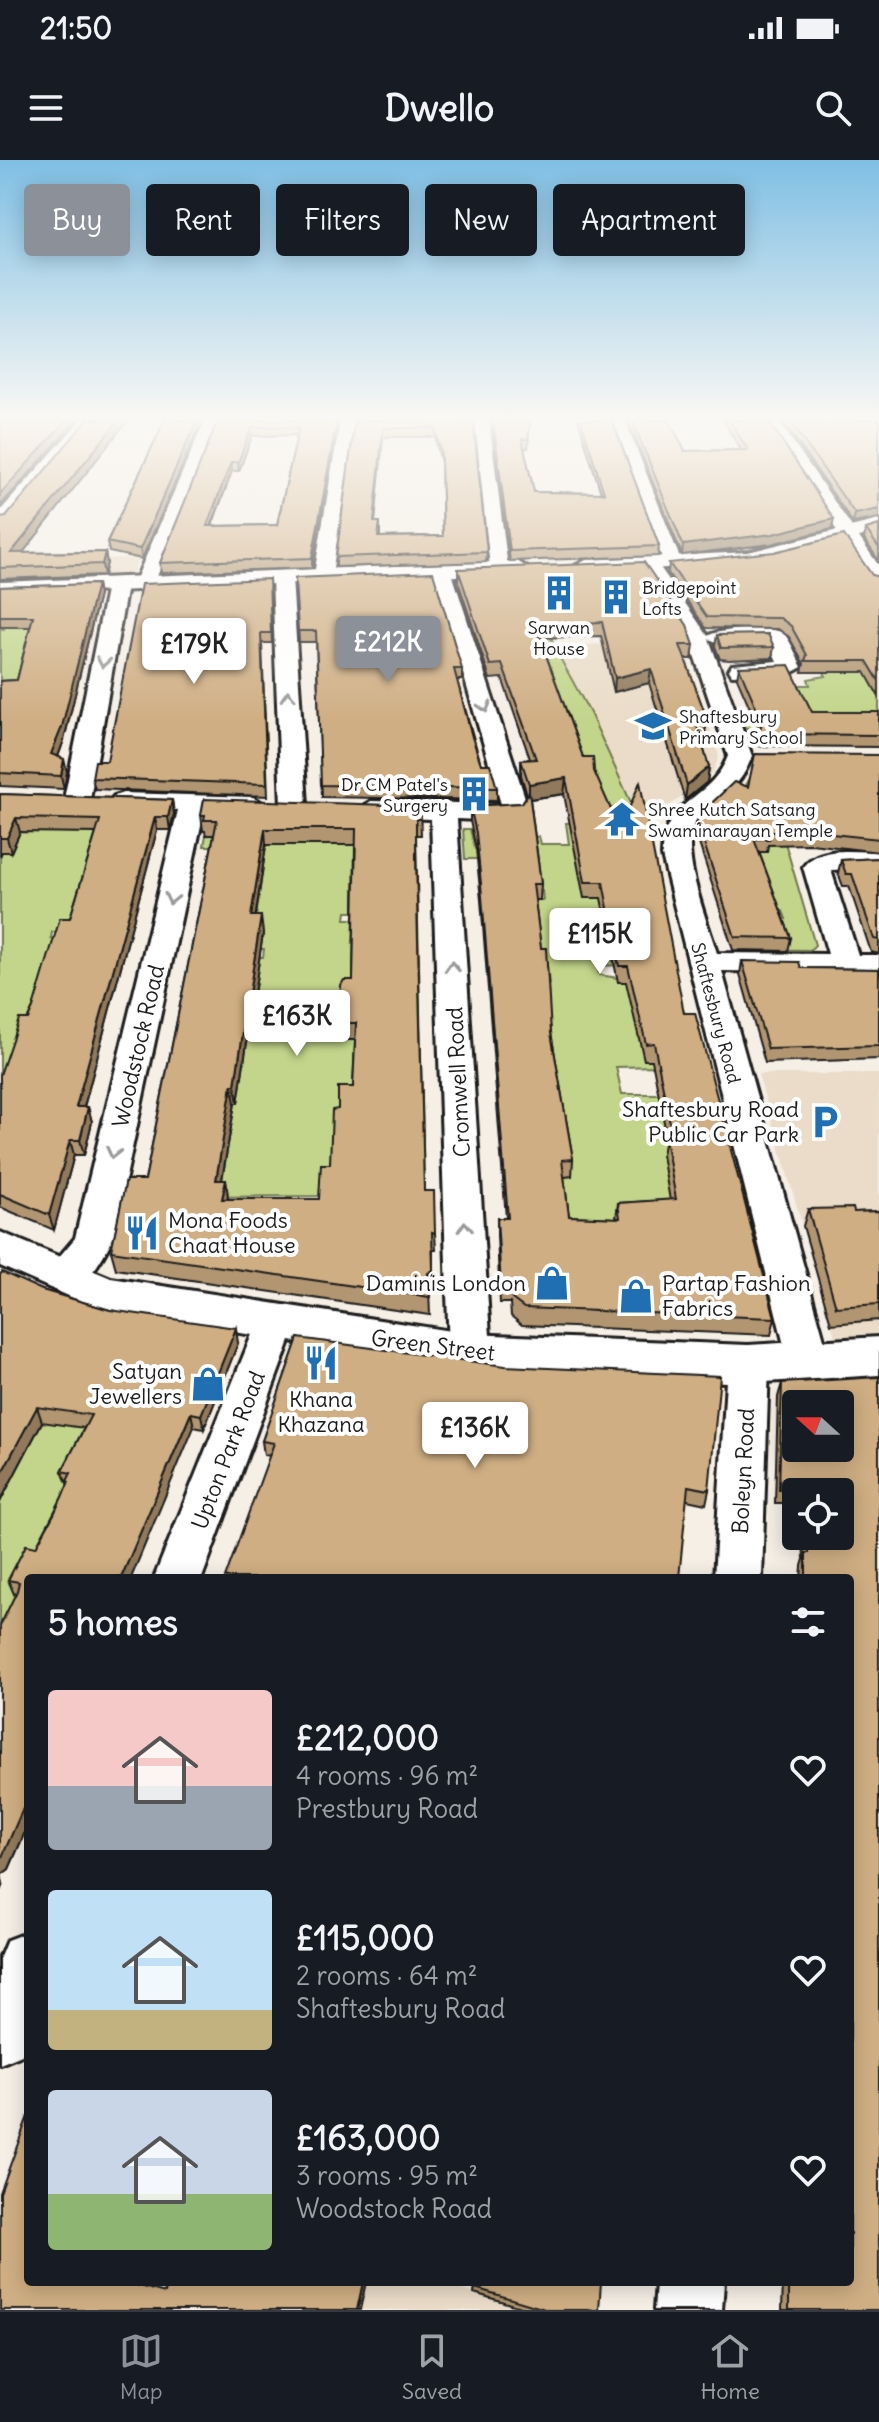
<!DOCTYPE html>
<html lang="en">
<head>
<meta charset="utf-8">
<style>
	body { margin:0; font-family:Delius,sans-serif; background:#242831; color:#f1f3f6; height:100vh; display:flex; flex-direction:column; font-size:30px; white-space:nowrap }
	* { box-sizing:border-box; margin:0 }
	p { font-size:26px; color:#9ea1a6 }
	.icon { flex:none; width:44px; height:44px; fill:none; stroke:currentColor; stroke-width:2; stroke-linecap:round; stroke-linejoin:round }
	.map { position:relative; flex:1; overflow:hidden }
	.details { position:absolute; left:24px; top:1414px; width:830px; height:712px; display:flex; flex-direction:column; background:#171b24; border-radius:8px; box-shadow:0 4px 20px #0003 }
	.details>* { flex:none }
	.guide { position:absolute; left:24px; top:24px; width:832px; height:72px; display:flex; gap:16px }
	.needle { width:52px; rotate:291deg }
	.tools { position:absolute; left:782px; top:1230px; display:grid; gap:16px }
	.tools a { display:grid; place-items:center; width:72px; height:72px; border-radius:8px; background:#171b24; box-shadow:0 4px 20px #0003; font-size:40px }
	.price { position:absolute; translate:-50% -68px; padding:0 18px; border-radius:8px; background:#fff; color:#222; font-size:26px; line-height:52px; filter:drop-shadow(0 2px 4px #0008) }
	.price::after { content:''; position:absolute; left:50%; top:48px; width:24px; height:18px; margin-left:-12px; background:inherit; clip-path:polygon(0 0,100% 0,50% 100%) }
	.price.active { background:#8c9099; color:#fff }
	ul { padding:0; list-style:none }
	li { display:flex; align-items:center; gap:24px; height:200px; padding:0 24px }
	li span { display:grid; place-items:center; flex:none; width:224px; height:160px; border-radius:8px; color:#555 }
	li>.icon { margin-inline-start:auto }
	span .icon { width:96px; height:96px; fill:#fffc; stroke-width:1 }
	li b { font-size:34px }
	h2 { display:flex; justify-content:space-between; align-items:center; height:96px; padding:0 24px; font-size:34px }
	.pill { padding:0 28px; border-radius:8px; background:#171b24; box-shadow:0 4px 20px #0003; font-size:28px; line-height:72px }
	.pill.active { background:#8c9099; color:#fff }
	.status { display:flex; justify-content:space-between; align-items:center; height:56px; padding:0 40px; background:#171b24; direction:ltr }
	.status svg { height:22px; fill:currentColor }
	header { display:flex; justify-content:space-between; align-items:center; height:104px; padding:0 24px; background:#171b24; font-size:36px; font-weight:700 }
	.tab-bar { display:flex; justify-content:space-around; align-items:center; height:112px; border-top:2px solid #363941; background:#171b24; font-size:22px; color:#9ea1a6 }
	.tab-bar a { display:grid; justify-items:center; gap:4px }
	.tab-bar .active { color:#8c9099 }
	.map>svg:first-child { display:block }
	.built { fill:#eadcc8 }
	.green { fill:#c2d58a; stroke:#6f7853; stroke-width:2 }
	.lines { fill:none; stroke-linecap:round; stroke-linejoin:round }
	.minor-casing { stroke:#1c1c1c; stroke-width:6 }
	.secondary-casing { stroke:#1c1c1c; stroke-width:6 }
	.minor { fill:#fff; fill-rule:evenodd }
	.secondary { fill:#fff; fill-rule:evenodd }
	.wall { fill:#b29671; stroke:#1c1c1c; stroke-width:2; fill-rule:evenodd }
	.shaded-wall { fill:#917a5c; stroke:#1c1c1c; stroke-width:2 }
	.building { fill:#cfae83; stroke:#1c1c1c; stroke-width:2; fill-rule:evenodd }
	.oneway { stroke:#999 }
	.labels { text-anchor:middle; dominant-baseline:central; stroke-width:8; stroke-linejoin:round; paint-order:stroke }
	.far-poi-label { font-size:18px; fill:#1c1c1c; stroke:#fff; text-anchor:start }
	.far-street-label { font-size:18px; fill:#1c1c1c; stroke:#fff }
	.street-label { font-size:22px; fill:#1c1c1c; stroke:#fff }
	.poi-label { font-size:22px; fill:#1c1c1c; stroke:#fff; text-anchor:end }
</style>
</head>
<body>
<div class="status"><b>21:50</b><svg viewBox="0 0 49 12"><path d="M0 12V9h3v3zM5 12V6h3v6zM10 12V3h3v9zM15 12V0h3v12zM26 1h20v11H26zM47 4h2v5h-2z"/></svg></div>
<header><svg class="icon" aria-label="menu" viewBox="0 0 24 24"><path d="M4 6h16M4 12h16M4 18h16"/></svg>Dwello<svg class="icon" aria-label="search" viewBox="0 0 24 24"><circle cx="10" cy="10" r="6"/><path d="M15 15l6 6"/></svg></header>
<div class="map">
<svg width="879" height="2150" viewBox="0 0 879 2150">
	<rect width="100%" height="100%" fill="#f5efe6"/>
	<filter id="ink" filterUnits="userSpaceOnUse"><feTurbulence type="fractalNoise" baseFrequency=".0125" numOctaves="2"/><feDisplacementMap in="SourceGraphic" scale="16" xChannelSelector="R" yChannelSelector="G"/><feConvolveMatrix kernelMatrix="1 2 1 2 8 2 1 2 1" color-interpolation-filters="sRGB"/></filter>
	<g filter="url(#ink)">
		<path class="built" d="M139,398L130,419L0,424V401Z
			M681,479L719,596L714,610L704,622L670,645L662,655L639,656L556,487Z
			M758,914H879V1181L837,1183Z
			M174,2122H435L530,2150H167Z"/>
		<path class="green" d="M541,437L554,487L590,553L633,647L572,650L537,507Z
			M726,440L879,500V569L760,572L758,568H745L742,559H774L792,525H810L808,519L826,516L804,474H741L746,470Z
			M46,454L58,506L0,534V469H4L6,456Z
			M750,618L781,669L815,785L810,790L734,789L761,759H786L783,751H773L753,681L745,627Z
			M581,662L584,738H608C610,761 605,789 623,805L597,806L599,815L645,822L660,906L616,907L622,934H660L666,951L674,1056L566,1061L560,1017L572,1016L571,1003L547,845L548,835L535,825L549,824L547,804L518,805L524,740H543L542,731H537L503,699H465L463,669H470L475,689H502L539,676L541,684H569L566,663Z
			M0,665L109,673L74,772H52L51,778H73L0,959V692H11L15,682L0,677Z
			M206,675L374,684L365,752H346L345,759H366L353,783H373L345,842L333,843V848L354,847L341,880H357L363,904L322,1036L195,1037L251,797H263L264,789H252L253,778H263L264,773H250L258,686H204Z
			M113,1254L111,1343L28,1399L25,1436L0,1492V1343L3,1335L42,1262Z"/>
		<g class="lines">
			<g class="minor-casing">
				<path id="minor" d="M81,260H96L6,366L0,367V351Z
					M205,260H219L154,424L144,430L137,428L134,424Z
					M340,260H354L332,415L323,421L314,415Z
					M475,260H489L508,408L499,414L490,408Z
					M611,260H625L682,403L680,407L673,409L664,403Z
					M764,260H778L879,406V426L872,424Z
					M648,398L655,400L708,476C716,469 773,466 783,473C791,480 797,498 802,507L791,513L732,515L729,510L732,505L777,501L768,482L718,483L709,479L752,596C741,627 723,636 700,656C673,679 708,763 717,793L828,794L803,707C818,685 856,692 879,692V708L831,710L858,795H879V813L722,811L830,1201L824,1212L809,1217L794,1212L788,1201L662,696C662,638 710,642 728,596L688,477L639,404Z
					M442,404L451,410L527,644L521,655L500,661L457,659L491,1192L485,1203L470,1208L455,1203L449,1192L431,659L371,657L358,649L371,641L501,644L433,410Z
					M282,412L292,418L307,645L294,653L281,645L272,418Z
					M117,420L127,426L90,639L77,647L64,639L107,426Z
					M123,633L253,637L266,645L253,653L204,651L113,1078C99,1104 83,1138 48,1127L42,1117L75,1078L178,650L114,646L110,641L114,636Z
					M277,1147L291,1151L297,1162L202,1418H154L257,1162L263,1151Z
					M748,1188L763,1193L769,1204L762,1418H714L727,1204L733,1193Z
					M28,1772V1879L22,1895L0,1904V1797L7,1780Z
					M656,2122H724L722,2150H654Z"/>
			</g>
			<g class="secondary-casing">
				<path id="secondary" d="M879,360V372L748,404L586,412L575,406L586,400L748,392Z
					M517,401L528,408L525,413L0,436V422Z
					M0,1072L111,1118L470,1174L748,1185L879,1177V1215L748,1223L470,1210L103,1151L0,1106Z"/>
			</g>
			<use href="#minor" class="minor"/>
			<use href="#secondary" class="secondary"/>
		</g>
		<path class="wall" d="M165,260H202L142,399L109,392L107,382Z
			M218,260H339L312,408L161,413L160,403ZM297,275L277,365L212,366L232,311H239L252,276Z
			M356,260H473L487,392L486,402L336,407V397ZM383,277H435L441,303L443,376L380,377V362H375Z
			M492,260H530L528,288H524L534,332L601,333L578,260H612L659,386L658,396L510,401Z
			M628,260H669L685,291L741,290L723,260H768L832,369L771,384L682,395Z
			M782,260H879L853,363Z
			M0,358L22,393L105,392L107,403L104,415L0,419Z
			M879,365V401L864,379L866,369Z
			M669,403L872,415L879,417V537L865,512H802L804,504L789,477L778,469L706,468L668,413Z
			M458,409L694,485L692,499H685L707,559L705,574H699L709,607L707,622L685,640L649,523L614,532L601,476L540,478L583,597L594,611L684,853L775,1158L771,1175L522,1165L511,1156L510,1143H500L497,1075V1058H506L481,740L476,689L470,661V646L522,643L527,635L521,615V600L530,599L502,518L490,519L458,421ZM564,634L584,738H601L618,822H626L644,900H652L667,978H665L662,995L670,1040L618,1043L616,1058L569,1056L564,1017L572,1016L573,999L551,873L535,740H540L541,724L530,639Z
			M295,418L462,509V520H457L481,604L497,628V640L322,637L316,482H299Z
			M269,419L272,483H262L268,636L95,629L92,618Z
			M97,424L99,435L64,580L58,597L67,612L64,629L0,626V627V521L17,520L30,467H0V427Z
			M717,475L774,487L772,498L729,500L720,499L715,486Z
			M739,507L812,552H879V587L757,586L760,571L737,518Z
			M879,595V692L811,684L768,685L767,692H759L791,778L788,791L733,790L696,674L697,662L748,627Z
			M0,634L172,640L174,654L170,670H157L84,947H88L92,962L84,995H74L54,1070L0,1047V915L33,848L70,758L96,673L20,672L11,692H2L0,697Z
			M420,646L421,675H416L424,1031L435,1073L436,1090H433V1127L429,1130L430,1155L116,1109L111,1091L145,1020L214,675H206L205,671H203L201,655ZM266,685H355L353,820L339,863L340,880H355L353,927L338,949L330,1004L319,1039H228L226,1020H222L235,943H238L263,773L256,756Z
			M879,698V794L871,792L849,726H843L838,713L841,700Z
			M742,801L801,808L879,809V899L765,903L740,814Z
			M808,1049L854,1052L879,1051V1160L831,1164L803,1066Z
			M0,1115L42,1130L110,1150L238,1183L204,1269L194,1267L28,1418V1665L9,1709L1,1715L3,1724L0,1731V1466L16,1434H14L8,1420L36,1387L68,1326L62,1311L84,1268L42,1262L0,1342Z
			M298,1178L709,1330L706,1344L687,1340L264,1295L262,1281Z
			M879,1217V2150H782L783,2122H850V1418H801L802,1406L804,1399L803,1376H840V1332H796V1343H775L778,1237L782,1223Z
			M476,2122L599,2150H530L474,2133Z"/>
		<path class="shaded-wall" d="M67,260H77L0,346V334Z
			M119,260H128L14,404L11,393Z
			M197,260H202L142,399L140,389Z
			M337,260H339L312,408V398Z
			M252,267V276L239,311L238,302Z
			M383,268V277L374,371V362Z
			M231,302L232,311L208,375L207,366Z
			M879,349V358L853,363L855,354Z
			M834,359L832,369L771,384L682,395L683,385Z
			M105,392L107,403L104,415L102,404Z
			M97,424L99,435L64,580L54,607L51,594Z
			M651,509L649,523L614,532L615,518Z
			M64,599L67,612L64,629L61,616Z
			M709,607L707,622L685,640L687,625Z
			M566,618L564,634L529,639V624Z
			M172,640L174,654L170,670L168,657Z
			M155,657L157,670L80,962L76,947Z
			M16,658L20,672L11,692L7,678Z
			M265,669L266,685L253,773L251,756Z
			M261,756L263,773L238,943L235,925Z
			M232,925L235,943L219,1037L216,1020Z
			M88,947L92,962L84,995L80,980Z
			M70,980L74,995L54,1070L49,1055Z
			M226,1020L228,1037L225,1056L222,1039Z
			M433,1110V1127L428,1131V1113Z
			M236,1168L238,1183L204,1269L201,1255Z
			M37,1247L42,1262L0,1342V1316Z
			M191,1253L194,1267L131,1418H121Z
			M28,1637V1665L9,1709L1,1715L3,1724L0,1731V1698Z
			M363,2122H366L360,2150H357Z"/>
		<path class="building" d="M0,260H67L0,334Z
			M87,260H119L11,393L105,392L102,404L0,408V358L6,357Z
			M165,260H197L140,389L107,382Z
			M218,260H337L312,398L160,403ZM252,267H299L277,365L207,366L231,302H238Z
			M355,260H473L487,392L336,397ZM383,268H435L441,294L443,376L378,377L380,362H374Z
			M493,260H530L528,279H522L534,332L604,333L581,260H612L659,386L510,391Z
			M632,260H669L685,291L748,290L729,260H768L834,359L773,374L683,385Z
			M789,260H879V349L855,354Z
			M879,365V388L866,369Z
			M844,375L872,415L879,417V521L867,501H805L807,495L791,466L780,458L707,457L669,403L774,392Z
			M644,402L687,465L694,485H680L707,559H695L709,607L687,625L651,509L615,518L602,462L535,465L583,597H593L594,611L620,670L640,622L684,853H695L775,1158L524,1148L512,1139L511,1126H501L497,1058H508L481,724L476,673L470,646L522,643L529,632L541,724H533L541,788H546L551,873L573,999L562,1000L569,1056L620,1058L618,1043L676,1039L665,978H673L654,883L646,884L628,806H619L603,722H585L566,618L529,624L521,600L536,599L502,504L490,505L458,409Z
			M433,412L462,509H454L472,577L481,604H490L497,628L321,625L316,471H298L295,418Z
			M269,419L271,473H261L267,624L92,618L95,601H107L141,424Z
			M97,424L62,567L51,594L64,599L61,616L0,613V521L17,520L33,456H0V427Z
			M768,474L774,487L721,488L717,475Z
			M789,505L812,552H879V575L759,574L762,561L739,507Z
			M755,594L879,595V679L813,672H767L769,679H754L791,778L735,777L697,662L700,654L734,622L748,627Z
			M0,634L172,640L168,657H155L76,947H88L80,980H70L49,1055L0,1034V915L19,859H28L33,848L60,758H70L100,660L16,658L7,678H0Z
			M204,639L420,646L421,659H416V699L424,1031H434L435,1073L432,1072L433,1110L428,1113L430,1137L111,1091L126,1020H145L217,660H204L205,655H201ZM265,669H356L353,820H344L341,825L339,863H356L353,927H338V949L332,950L330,1004H321L319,1039H222L226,1020H216L232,925H235L261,756H251Z
			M879,698V780L874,779L852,714H846L841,700Z
			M742,801L799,802L801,808L879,809V886L768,889Z
			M853,1048L854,1052L879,1051V1144L836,1147L808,1049Z
			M2,1112L42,1130L110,1150L236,1168L201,1255L191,1253L121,1418H28V1637L2,1697L0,1698V1466L17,1431L19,1422L8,1420L26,1385L36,1387L54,1354L69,1322L67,1321L71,1313L62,1311L91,1255L37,1247L0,1316V1115Z
			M298,1178L505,1206L720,1216L709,1330L688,1326L679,1418H225L274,1283L262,1281Z
			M879,1217V2150H789V2122H850V1418H806V1393H809V1376H840V1332H807L806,1330H779L782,1223ZM796,1244H840V1288H796Z
			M28,1956V2122H126L165,2133L168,2122H363L357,2150H0V2033Z
			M476,2122H601L599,2150H548L475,2128Z"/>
		<defs><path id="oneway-chevron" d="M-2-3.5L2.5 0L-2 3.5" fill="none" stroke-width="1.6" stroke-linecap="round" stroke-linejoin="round" transform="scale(2)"/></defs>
		<g class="oneway">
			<use href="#oneway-chevron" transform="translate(103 502) rotate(100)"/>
			<use href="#oneway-chevron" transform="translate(288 536) rotate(-93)"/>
			<use href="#oneway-chevron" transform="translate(485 547) rotate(73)"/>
			<use href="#oneway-chevron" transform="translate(171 739) rotate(103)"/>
			<use href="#oneway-chevron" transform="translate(452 807) rotate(-93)"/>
			<use href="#oneway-chevron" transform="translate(113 993) rotate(103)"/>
			<use href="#oneway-chevron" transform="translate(465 1067) rotate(-93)"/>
		</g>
	</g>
	<linearGradient id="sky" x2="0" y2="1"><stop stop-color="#7fbfe4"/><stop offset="0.46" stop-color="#faf8f4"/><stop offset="1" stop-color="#faf8f4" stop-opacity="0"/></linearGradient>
	<rect width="879" height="561" fill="url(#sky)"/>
	<defs>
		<g id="building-bare" transform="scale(2.76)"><path d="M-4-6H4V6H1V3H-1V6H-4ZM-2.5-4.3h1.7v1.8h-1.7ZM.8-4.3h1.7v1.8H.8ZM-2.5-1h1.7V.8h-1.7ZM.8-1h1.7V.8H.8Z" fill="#1f6fb2" stroke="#fff" stroke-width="2.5" paint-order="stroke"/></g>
		<g id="school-bare" transform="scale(2.76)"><path d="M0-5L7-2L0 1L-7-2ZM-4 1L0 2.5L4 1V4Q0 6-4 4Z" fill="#1f6fb2" stroke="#fff" stroke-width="2.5" paint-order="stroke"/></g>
		<g id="temple-bare" transform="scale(2.76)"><path d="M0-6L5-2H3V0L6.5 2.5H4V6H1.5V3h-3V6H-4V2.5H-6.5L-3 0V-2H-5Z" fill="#1f6fb2" stroke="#fff" stroke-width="2.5" paint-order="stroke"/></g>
		<g id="parking-bare" transform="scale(2.76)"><path d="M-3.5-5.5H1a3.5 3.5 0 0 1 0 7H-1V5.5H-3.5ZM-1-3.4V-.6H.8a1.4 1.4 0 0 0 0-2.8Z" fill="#1f6fb2" stroke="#fff" stroke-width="2.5" paint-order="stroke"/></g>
		<g id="restaurant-bare" transform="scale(2.76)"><path d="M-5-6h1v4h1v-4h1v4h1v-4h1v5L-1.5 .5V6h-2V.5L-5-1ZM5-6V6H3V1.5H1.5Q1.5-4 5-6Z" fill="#1f6fb2" stroke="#fff" stroke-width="2.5" paint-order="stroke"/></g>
		<g id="shop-bare" transform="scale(2.76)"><path d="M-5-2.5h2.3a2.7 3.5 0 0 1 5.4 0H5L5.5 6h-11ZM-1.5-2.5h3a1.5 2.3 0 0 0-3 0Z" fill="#1f6fb2" stroke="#fff" stroke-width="2.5" paint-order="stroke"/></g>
	</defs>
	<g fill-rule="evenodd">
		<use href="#building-bare" x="559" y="433"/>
		<use href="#building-bare" x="616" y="437"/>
		<use href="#school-bare" x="653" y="566"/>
		<use href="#building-bare" x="474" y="634"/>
		<use href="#temple-bare" x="622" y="659"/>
		<use href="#parking-bare" x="825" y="962"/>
		<use href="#restaurant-bare" x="142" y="1073"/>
		<use href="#shop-bare" x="552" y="1123"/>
		<use href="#shop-bare" x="636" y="1136"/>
		<use href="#restaurant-bare" x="321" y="1203"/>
		<use href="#shop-bare" x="208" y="1224"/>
	</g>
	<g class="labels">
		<g class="far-poi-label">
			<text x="642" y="427">Bridgepoint<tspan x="642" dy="21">Lofts</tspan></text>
			<text x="559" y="467" text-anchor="middle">Sarwan<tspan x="559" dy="21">House</tspan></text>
			<text x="679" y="556">Shaftesbury<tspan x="679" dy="21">Primary School</tspan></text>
			<text x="448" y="624" text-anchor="end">Dr CM Patel's<tspan x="448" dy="21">Surgery</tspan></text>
			<text x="648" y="649">Shree Kutch Satsang<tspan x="648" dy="21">Swaminarayan Temple</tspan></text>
		</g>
		<g class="far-street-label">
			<text transform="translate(716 853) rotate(75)">Shaftesbury Road</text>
		</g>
		<g class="street-label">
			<text transform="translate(138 886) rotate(-77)">Woodstock Road</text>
			<text transform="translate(458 922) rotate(-93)">Cromwell Road</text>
			<text transform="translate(433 1185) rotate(7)">Green Street</text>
			<text transform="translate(228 1290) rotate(-69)">Upton Park Road</text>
			<text transform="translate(743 1311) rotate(-87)">Boleyn Road</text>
		</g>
		<g class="poi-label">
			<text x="799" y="949">Shaftesbury Road<tspan x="799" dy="25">Public Car Park</tspan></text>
			<text x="168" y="1060" text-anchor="start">Mona Foods<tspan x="168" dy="25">Chaat House</tspan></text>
			<text x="526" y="1123">Daminis London</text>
			<text x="662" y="1123" text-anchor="start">Partap Fashion<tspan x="662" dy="25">Fabrics</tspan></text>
			<text x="182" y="1211">Satyan<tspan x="182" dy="25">Jewellers</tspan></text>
			<text x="321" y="1239" text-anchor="middle">Khana<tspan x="321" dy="25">Khazana</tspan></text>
		</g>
	</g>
</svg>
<div class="tools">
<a><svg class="needle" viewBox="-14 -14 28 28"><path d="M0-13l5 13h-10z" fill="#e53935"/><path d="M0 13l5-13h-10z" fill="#9ea1a6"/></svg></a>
<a><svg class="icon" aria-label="locate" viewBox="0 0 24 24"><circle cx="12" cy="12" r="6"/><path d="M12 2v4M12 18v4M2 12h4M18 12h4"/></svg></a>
</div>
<b class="price active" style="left:388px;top:524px">£212K</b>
<b class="price" style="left:194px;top:526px">£179K</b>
<b class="price" style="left:600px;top:816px">£115K</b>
<b class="price" style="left:297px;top:898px">£163K</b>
<b class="price" style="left:475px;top:1310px">£136K</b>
<div class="guide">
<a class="pill active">Buy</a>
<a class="pill">Rent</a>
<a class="pill">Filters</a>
<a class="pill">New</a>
<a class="pill">Apartment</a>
</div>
<section class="details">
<h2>5 homes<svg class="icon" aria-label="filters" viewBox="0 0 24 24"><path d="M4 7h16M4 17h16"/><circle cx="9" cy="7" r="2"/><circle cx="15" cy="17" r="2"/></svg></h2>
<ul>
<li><span style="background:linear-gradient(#f6c9c9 60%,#9aa5b1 0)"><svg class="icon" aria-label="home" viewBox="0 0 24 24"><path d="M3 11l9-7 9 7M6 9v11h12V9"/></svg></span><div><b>£212,000</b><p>4 rooms · 96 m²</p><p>Prestbury Road</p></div><svg class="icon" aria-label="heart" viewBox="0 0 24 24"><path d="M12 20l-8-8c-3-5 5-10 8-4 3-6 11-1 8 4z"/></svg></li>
<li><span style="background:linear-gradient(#bfe0f5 75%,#c2b280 0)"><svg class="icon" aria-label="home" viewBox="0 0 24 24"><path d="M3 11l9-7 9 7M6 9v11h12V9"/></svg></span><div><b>£115,000</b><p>2 rooms · 64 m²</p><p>Shaftesbury Road</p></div><svg class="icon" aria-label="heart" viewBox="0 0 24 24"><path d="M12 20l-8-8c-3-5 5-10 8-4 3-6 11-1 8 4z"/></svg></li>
<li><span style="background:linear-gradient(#c9d6e8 65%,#8fb573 0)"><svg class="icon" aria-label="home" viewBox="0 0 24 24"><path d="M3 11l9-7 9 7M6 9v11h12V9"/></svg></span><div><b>£163,000</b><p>3 rooms · 95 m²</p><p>Woodstock Road</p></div><svg class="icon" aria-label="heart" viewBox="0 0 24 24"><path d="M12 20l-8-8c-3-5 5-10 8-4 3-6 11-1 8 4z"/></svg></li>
</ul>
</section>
</div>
<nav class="tab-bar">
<a class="active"><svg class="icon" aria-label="map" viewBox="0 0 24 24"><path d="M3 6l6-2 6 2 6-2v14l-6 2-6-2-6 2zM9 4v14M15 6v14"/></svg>Map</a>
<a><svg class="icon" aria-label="saved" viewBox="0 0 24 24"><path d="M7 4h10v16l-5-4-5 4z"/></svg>Saved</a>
<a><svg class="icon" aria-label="home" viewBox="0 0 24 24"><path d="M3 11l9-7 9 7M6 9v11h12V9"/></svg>Home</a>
</nav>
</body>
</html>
